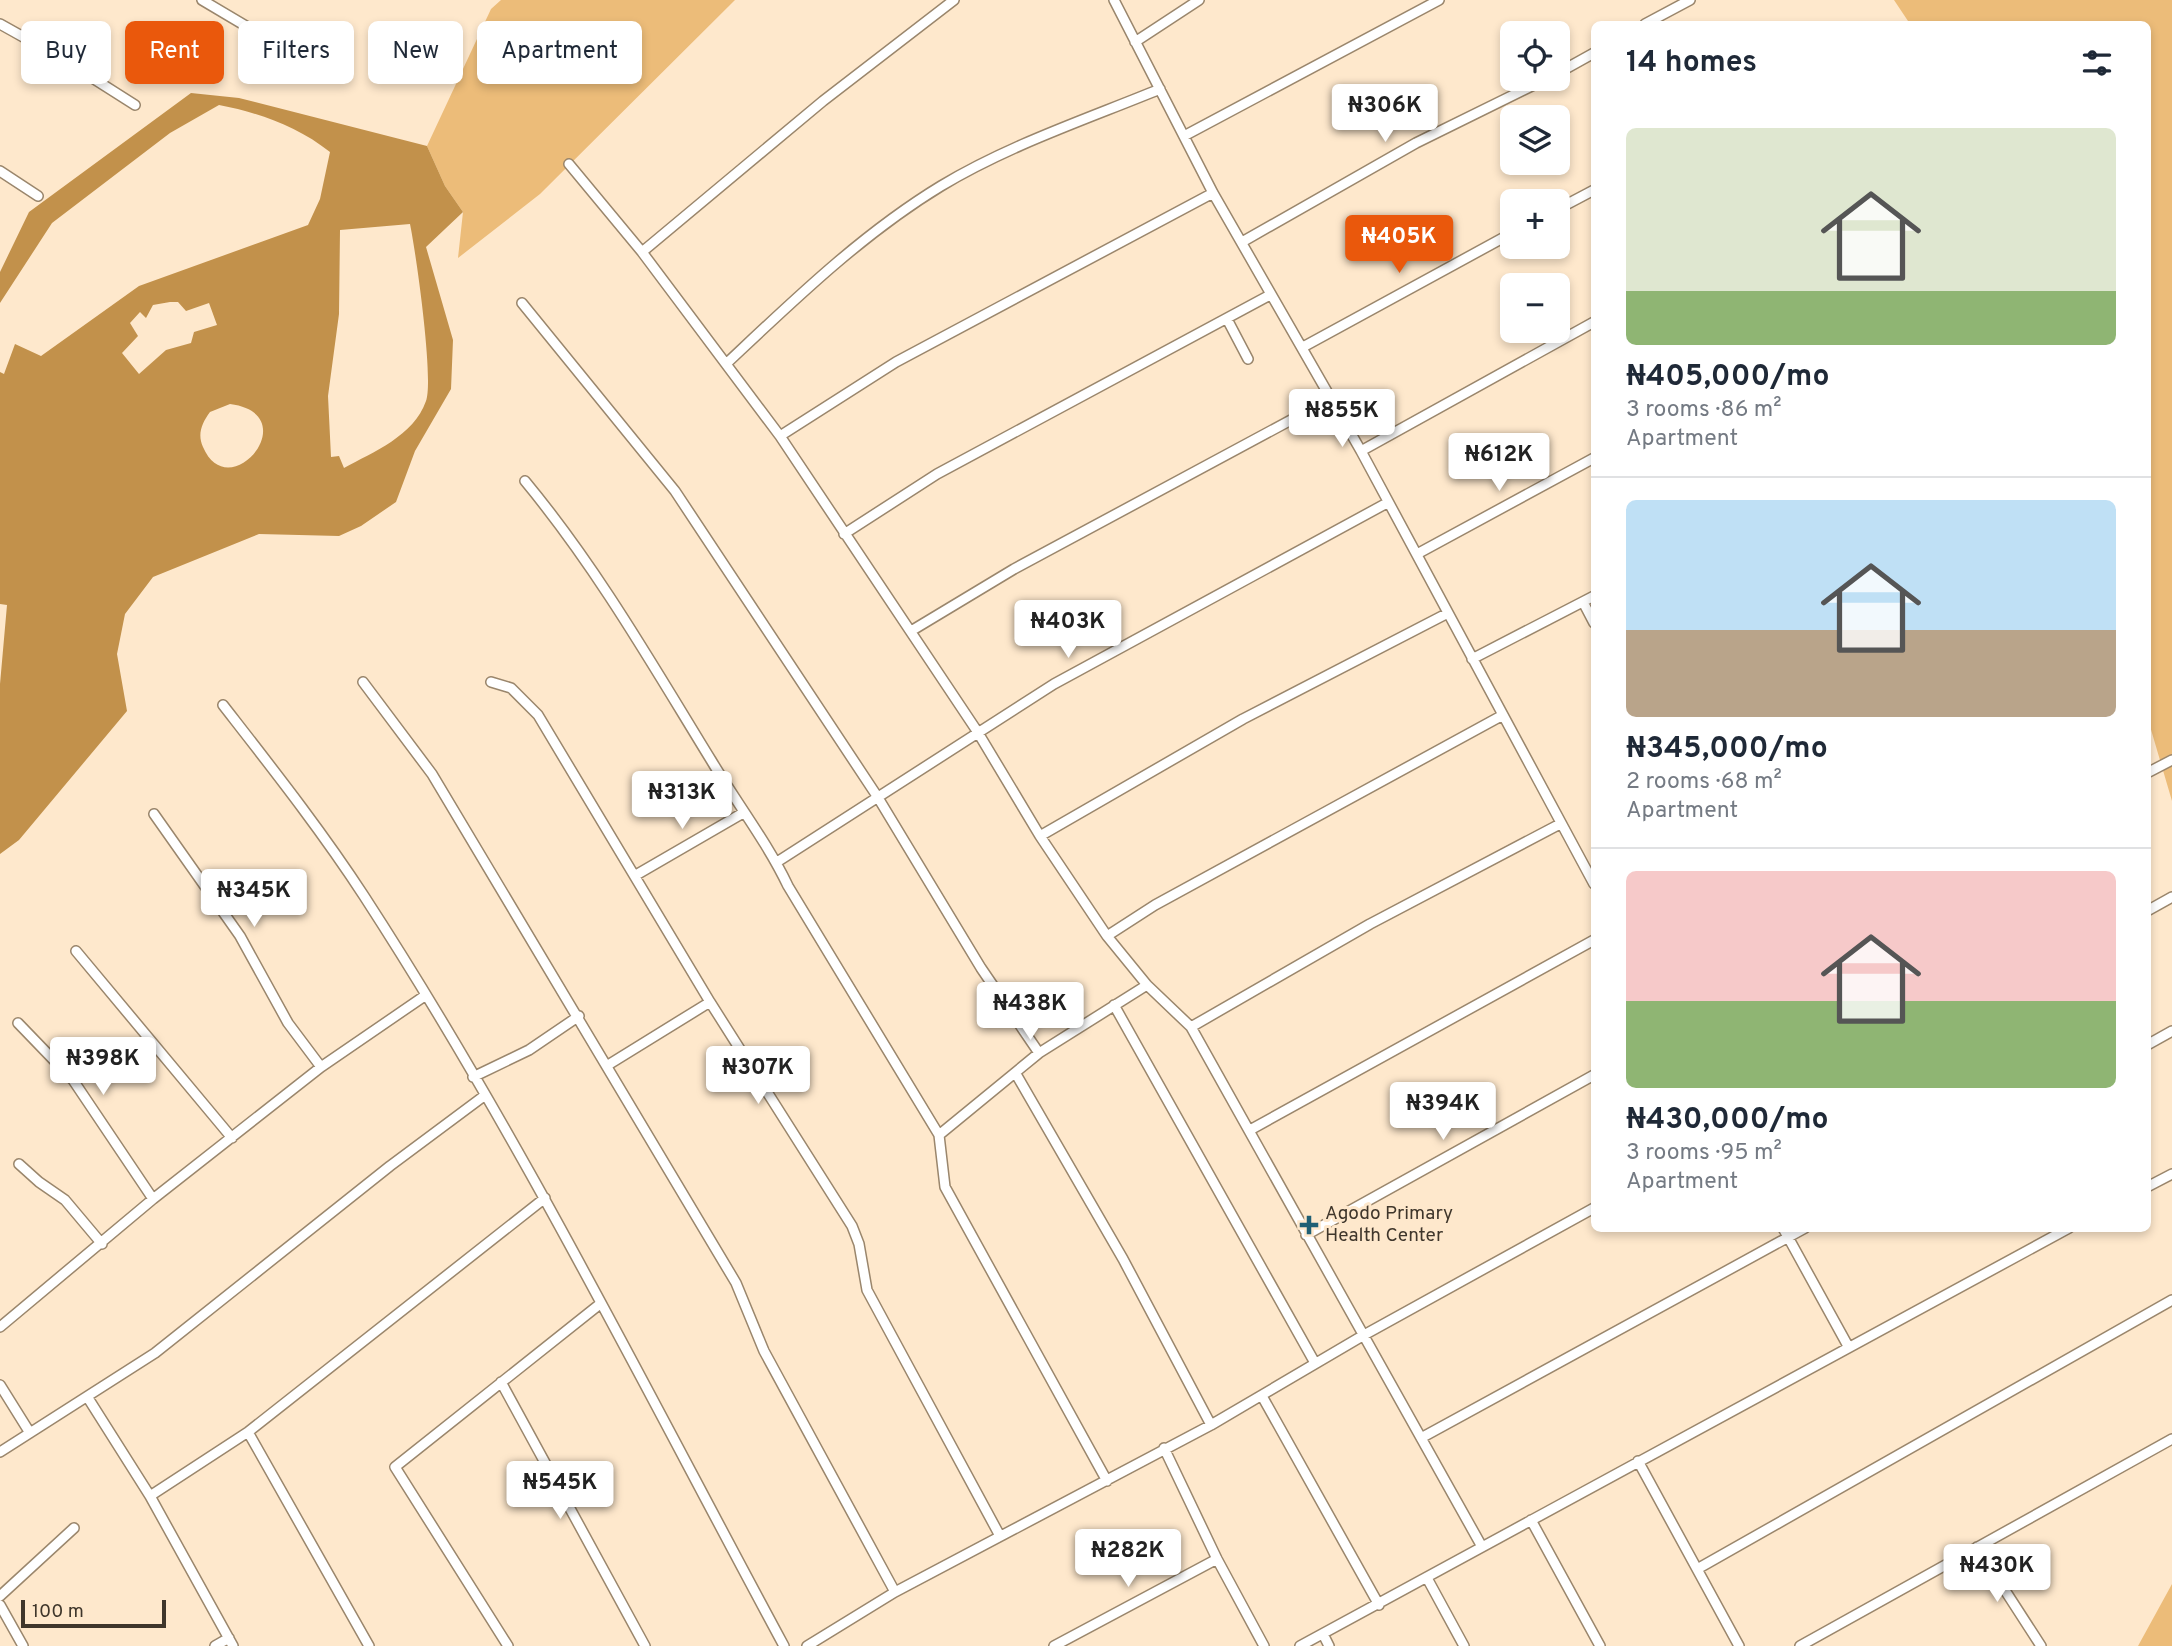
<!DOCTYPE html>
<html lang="en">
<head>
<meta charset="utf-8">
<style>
	body { margin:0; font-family:Overpass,sans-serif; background:#f6f6f7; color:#1f2937; height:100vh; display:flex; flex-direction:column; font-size:26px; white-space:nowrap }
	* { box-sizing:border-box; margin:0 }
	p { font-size:23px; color:#747a83 }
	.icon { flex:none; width:38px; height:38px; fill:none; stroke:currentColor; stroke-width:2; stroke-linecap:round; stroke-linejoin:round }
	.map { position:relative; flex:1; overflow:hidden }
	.panel { position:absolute; left:1591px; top:21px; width:560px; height:1211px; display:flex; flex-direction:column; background:#fff; border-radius:10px; box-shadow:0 4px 10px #0003 }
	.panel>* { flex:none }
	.banner { position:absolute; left:21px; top:21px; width:665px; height:63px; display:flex; gap:14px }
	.fabs { position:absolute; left:1500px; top:21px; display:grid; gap:14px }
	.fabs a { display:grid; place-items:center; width:70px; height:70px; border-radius:10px; background:#fff; box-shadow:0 4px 10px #0003; font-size:35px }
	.scale { position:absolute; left:21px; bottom:18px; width:145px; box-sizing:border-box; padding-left:7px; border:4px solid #3f362b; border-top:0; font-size:19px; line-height:24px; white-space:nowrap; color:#3f362b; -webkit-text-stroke:5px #fee8cc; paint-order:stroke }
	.price { position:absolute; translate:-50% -60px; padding:0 16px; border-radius:7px; background:#fff; color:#222; font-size:23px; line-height:46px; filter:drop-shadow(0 2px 4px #0008) }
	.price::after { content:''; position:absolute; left:50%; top:42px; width:21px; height:16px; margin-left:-10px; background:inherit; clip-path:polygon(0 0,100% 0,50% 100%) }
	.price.on { background:#ea580c; color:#fff }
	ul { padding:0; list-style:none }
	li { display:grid; align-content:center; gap:14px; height:371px; padding:0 35px }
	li+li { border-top:2px solid #e0e1e3 }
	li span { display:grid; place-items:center; height:217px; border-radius:10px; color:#555 }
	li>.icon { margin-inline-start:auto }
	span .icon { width:126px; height:126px; fill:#fffc; stroke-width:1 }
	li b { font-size:30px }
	h2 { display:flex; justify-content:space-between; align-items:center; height:84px; padding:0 35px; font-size:30px }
	.tag { padding:0 24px; border-radius:10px; background:#fff; box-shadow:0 4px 10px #0003; font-size:24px; line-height:63px }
	.tag.on { background:#ea580c; color:#fff }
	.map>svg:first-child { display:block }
	.green { fill:#ecbc79 }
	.water { fill:#c2914b; fill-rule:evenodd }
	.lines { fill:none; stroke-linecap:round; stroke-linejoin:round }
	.minor-casing { stroke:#9a866c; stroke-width:12 }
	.minor { stroke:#fff; stroke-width:9 }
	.poi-dot { fill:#1f5f74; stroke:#fee8cc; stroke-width:2.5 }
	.labels { text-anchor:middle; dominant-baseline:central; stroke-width:6; stroke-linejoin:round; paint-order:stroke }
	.poi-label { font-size:19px; fill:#3f362b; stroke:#fee8cc; text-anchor:start }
</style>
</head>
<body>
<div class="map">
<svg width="2172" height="1646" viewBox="0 0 2172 1646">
	<rect width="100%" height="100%" fill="#fee8cc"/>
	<path class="green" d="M501,0H735L540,194L458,258L463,212L445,186L427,146L491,9Z
		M1894,0H2172V801L2147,716V24H1910Z
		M2172,1584V1646H2138Z"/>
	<path class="water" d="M191,93L239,98L427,146L445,186L463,212L426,247L453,340L451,389L415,451L396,502L361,526L339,536L259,534L153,577L125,614L117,654L127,711L19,840L0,854V684L7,605L0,604V372L4,374L15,344L41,356L139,286L308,225L320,199L330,152C297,126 260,113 219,105L170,133L52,223L0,303V272L29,212ZM410,224C416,253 434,379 426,401C414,436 373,452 344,468L339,456L331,457L328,396L339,314L340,230ZM170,302H178L186,311L209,303L217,325L194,332L191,343L166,350L139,374L122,353L138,336L130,323L140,312L146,318L153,305ZM230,404C307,414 229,508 203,447C197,434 202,423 210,412Z"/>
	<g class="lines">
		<g class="minor-casing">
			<path id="minor" d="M202,0L268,39
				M1114,0L1213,193L1361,451L1594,884
				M0,24L61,58L135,105
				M1645,24L1690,0
				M1135,42L1199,0
				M1558,73L1594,53
				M1184,136L1439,0
				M569,164L642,252L780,436L977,731L1040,836L1107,936L1147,985L1191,1027L1481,1545
				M0,171L38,196
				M1558,209L1594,190
				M1242,242L1416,143L1546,79
				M642,252L823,101L954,0
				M522,303L675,491L877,796L981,968L1039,1053
				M1227,319L1248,359
				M1303,347L1512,233
				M727,363C794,300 862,234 941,186C1009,145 1087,119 1160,89
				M780,436L896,362L1213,193
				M1361,451L1594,322
				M525,481C597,568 652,664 711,760C736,802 767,842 788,886L939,1135L945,1187L1107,1481
				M844,534L937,474L1270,295
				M1417,554L1594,458
				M1583,602L1594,623
				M911,631L1014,569L1330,399
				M1472,659L1594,596
				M363,682L432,774L736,1283L764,1351L895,1592
				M491,682L511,688L538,715L710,1002L852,1226L859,1244L867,1290L1000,1536
				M223,705C272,768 321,830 364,896C520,1136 648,1394 784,1646
				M2147,773L2172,760
				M154,814L240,936L288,1023L321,1067
				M1040,836L1243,719L1448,613
				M777,862L1054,684L1387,503
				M636,875L743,813
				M2147,911L2172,897
				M1107,936L1155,905L1503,715
				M76,951L232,1138
				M1114,1005L1315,1363
				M18,1023L73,1080L153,1199
				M1191,1027L1370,924L1560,824
				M2147,1045L2172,1031
				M608,1065L710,1002
				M1016,1074L1123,1259L1211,1425
				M473,1077L529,1050L579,1016
				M1250,1130L1594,940
				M939,1135L1039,1053L1147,985
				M19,1164L39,1182L65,1200L102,1244
				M2147,1187L2172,1174
				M1783,1228L1848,1346
				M1306,1235L1594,1075
				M0,1327L153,1199L321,1067L426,995
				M501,1382L645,1646
				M0,1385L30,1433
				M1262,1396L1379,1605
				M88,1398L150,1496L233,1646
				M248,1432L369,1646
				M1421,1438L1805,1228
				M1164,1448L1217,1559L1264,1646
				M0,1452L155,1353L390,1166L484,1096
				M1638,1461L1739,1646
				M150,1496L248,1432L545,1198
				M1531,1520L1600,1646
				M1977,1547L2041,1646
				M1699,1568L2172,1300
				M1427,1578L1464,1646
				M0,1596L74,1528
				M0,1605L23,1646
				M1323,1634L1329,1646
				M215,1646L229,1638
				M508,1646L395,1467L600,1304
				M807,1646L895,1592L1211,1425L1364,1335L1594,1208
				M1054,1646L1217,1559
				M1300,1646L2069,1228
				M1800,1646L2172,1439"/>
		</g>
		<use href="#minor" class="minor"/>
	</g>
	<path class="poi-dot" d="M1305.5 1214.5h7v7h7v7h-7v7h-7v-7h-7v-7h7z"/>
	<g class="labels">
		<g class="poi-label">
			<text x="1325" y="1214">Agodo Primary<tspan x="1325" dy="22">Health Center</tspan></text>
		</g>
	</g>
</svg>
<div class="fabs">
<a><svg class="icon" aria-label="locate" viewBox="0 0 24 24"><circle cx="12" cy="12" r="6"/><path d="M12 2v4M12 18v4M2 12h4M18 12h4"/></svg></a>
<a><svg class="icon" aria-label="layers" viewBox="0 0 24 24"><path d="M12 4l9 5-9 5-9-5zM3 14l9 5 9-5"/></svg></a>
<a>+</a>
<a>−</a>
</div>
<div class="scale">100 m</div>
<b class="price" style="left:1385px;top:144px">₦306K</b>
<b class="price on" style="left:1399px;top:275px">₦405K</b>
<b class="price" style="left:1342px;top:449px">₦855K</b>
<b class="price" style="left:1499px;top:493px">₦612K</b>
<b class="price" style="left:1068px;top:660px">₦403K</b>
<b class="price" style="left:682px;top:831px">₦313K</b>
<b class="price" style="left:254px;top:929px">₦345K</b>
<b class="price" style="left:1030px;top:1042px">₦438K</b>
<b class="price" style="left:103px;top:1097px">₦398K</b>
<b class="price" style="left:758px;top:1106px">₦307K</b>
<b class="price" style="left:1443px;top:1142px">₦394K</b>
<b class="price" style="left:560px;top:1521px">₦545K</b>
<b class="price" style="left:1128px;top:1589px">₦282K</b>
<b class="price" style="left:1997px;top:1604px">₦430K</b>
<div class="banner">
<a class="tag">Buy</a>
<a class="tag on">Rent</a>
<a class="tag">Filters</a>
<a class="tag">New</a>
<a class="tag">Apartment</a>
</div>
<section class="panel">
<h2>14 homes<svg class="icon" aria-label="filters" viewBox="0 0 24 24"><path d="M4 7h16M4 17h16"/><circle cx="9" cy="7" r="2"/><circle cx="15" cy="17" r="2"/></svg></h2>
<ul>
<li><span style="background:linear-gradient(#dfe7d0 75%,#8fb573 0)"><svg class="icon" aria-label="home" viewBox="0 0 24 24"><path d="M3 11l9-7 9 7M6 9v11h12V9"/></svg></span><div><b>₦405,000/mo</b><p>3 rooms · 86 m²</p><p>Apartment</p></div></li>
<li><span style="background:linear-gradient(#bfe0f5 60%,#b9a48a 0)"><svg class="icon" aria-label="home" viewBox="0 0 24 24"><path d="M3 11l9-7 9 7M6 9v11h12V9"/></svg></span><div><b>₦345,000/mo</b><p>2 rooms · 68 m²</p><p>Apartment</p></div></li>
<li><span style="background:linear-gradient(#f6c9c9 60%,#8fb573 0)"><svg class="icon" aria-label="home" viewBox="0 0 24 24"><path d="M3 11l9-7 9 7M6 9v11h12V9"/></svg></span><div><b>₦430,000/mo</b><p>3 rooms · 95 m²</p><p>Apartment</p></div></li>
</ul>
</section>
</div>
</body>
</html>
